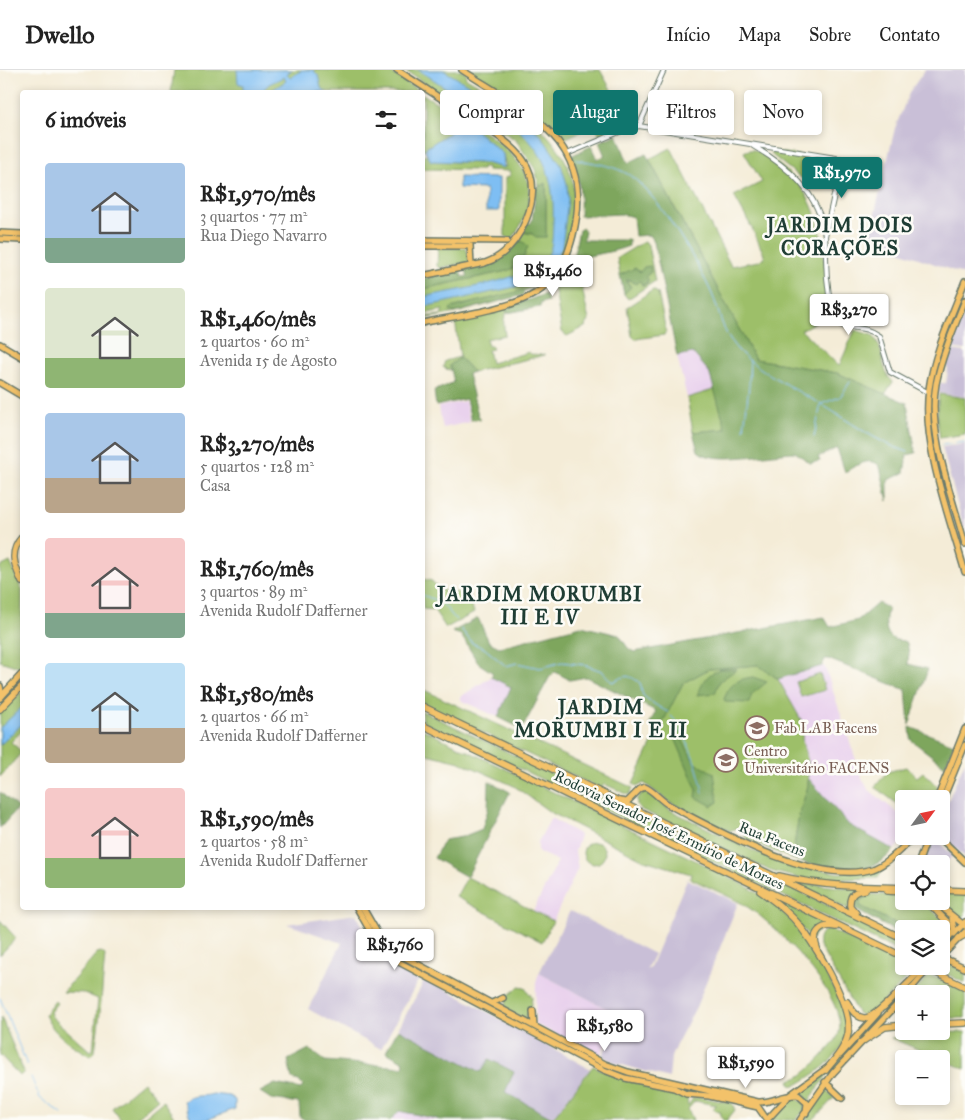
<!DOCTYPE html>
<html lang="pt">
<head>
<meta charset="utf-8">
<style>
	body { margin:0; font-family:"IM FELL Great Primer",serif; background:#f6f6f6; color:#222; height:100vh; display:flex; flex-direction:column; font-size:19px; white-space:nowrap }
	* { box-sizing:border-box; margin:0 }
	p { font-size:16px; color:#767676 }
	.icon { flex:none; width:28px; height:28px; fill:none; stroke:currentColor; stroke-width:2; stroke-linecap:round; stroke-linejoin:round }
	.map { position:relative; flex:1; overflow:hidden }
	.side { position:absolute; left:20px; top:20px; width:405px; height:820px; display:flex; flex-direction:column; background:#fff; border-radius:5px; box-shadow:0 2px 8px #0003 }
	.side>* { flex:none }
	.banner { position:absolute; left:440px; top:20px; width:450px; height:45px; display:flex; gap:10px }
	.needle { width:32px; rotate:57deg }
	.fabs { position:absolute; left:895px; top:720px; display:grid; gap:10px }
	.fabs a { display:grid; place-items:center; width:55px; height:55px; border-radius:5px; background:#fff; box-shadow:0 2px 8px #0003; font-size:25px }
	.price { position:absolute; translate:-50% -42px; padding:0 11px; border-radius:5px; background:#fff; color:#222; font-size:16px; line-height:32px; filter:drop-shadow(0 1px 2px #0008) }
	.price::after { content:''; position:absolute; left:50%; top:30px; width:15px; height:11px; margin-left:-8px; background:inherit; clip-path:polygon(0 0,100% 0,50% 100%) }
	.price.selected { background:#0f766e; color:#fff }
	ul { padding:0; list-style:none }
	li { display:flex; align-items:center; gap:15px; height:125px; padding:0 25px }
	li span { display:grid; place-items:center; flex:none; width:140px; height:100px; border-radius:5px; color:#555 }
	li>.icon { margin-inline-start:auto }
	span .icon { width:60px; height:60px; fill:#fffc; stroke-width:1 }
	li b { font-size:21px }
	h2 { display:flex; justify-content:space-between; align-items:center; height:60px; padding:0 25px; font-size:21px }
	.tag { padding:0 18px; border-radius:5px; background:#fff; box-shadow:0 2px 8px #0003; font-size:18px; line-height:45px }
	.tag.selected { background:#0f766e; color:#fff }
	header { display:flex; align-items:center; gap:30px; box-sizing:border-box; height:70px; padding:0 25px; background:#fff; border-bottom:1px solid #e0e0e0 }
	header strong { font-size:24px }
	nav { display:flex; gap:28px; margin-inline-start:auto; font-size:18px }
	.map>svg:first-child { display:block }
	.built { fill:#e9d2ed }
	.industrial { fill:#c9bfd7 }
	.green { fill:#9dbf69; stroke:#5e7e4e }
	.forest { fill:#7ea65d; stroke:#4e7248 }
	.water { fill:#7ebef3; stroke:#4e7e94 }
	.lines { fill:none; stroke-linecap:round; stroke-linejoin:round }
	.stream { stroke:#7ebef3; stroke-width:1 }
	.minor-casing { stroke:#6a7a6d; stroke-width:6 }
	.major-casing { stroke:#6a7a6d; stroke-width:8 }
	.highway-casing { stroke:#6a7a6d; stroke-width:8 }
	.minor { stroke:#fff; stroke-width:4 }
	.major { stroke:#f3c26a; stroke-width:5 }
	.highway { stroke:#f3c26a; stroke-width:5.5 }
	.major-bridge-casing { stroke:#6a7a6d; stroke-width:8; stroke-linecap:butt }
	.major-bridge { stroke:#f3c26a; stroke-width:5 }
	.labels { text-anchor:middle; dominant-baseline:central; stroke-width:5; stroke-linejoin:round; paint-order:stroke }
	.education-label { font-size:15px; fill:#785e54; stroke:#fdfcf7; text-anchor:start }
	.street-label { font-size:15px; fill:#1f3d34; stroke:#fdfcf7 }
	.district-label { font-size:20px; font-weight:bold; letter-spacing:1px; fill:#1f3d34; stroke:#fdfcf7 }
</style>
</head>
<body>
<header>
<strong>Dwello</strong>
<nav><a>Início</a><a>Mapa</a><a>Sobre</a><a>Contato</a></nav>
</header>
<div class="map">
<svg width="965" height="1050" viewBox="0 0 965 1050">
	<rect width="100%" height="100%" fill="#fdfcf7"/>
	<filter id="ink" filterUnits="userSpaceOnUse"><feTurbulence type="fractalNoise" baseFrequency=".02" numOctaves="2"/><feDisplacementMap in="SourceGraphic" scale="10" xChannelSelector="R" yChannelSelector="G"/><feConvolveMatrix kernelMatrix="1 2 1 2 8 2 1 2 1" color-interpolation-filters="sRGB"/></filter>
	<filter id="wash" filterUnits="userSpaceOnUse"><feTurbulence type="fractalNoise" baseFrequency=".0096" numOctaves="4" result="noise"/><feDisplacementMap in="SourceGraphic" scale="20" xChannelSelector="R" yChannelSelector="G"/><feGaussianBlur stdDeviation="1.12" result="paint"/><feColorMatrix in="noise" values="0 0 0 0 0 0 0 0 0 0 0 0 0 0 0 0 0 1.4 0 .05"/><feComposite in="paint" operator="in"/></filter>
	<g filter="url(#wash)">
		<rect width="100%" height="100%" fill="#f4ecd7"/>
		<path class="built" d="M693,283L709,302L716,319L687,328L677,286Z
			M465,331L470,352L443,358L438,337Z
			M822,596L825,597L862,708L868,719L904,748V766H907L894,780L849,755L808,708V692L802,669L804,655L778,609Z
			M491,607L511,617L498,647L462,631L460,627Z
			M551,748L580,765L575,781L578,798L553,851L533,841L558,791L538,782V772Z
			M539,903L621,946L600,985L535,954L536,912Z
			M399,1041L441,1048L442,1050H391Z"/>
		<path class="industrial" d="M925,0H965V205L872,171V155L895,58L910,21Z
			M965,243V280L950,278Z
			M950,280L965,282V327L938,323L940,313H946L948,299L945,295Z
			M965,374V462L942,377Z
			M965,691V787L941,765V747Z
			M932,767L953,785L941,799V794H920L929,769Z
			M687,809L738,833L696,937L676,975L671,987L669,1008L616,993L602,986L621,946L539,903L570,841L654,884L646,900L650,897Z
			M356,844L380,887L420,907L381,979L308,939L342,873L287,854Z
			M426,908L590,999L552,1048L505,1022L514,1002H481L398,959Z"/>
		<path class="green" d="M174,0H387L421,22H171Z
			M404,0H460L467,4L465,7C504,31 557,58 571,105C576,123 573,141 570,158C567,176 562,197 547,208C519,230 481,227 450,239L456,243L423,249V247L441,245L443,240L423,244V219L507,201L524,184L522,171L517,173L522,162L546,167V114L539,116L535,99L516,70Z
			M466,0H600L630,53L600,66L595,55L562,70L546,53Z
			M423,24C475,59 569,93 511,170L505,166V108L510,106V101L487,100V97H482V100L423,99L422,87L427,84L432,91L485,93L506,97L503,84L466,52L423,80Z
			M671,78L731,196L759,191L765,187L752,158L734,126L762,112L744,82C754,76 764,84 772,90C830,128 820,183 831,243L801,260L839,296L855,260L872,265C886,278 879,300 893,312L885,324L837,303L755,289L649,89Z
			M773,81L809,87L805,107L801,108L772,85L771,83Z
			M645,171L648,175L655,211L628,229L624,224L631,217L626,210L640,211L643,216L648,213L644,207L651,202H630L620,205L617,188Z
			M438,178H466L470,192L439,198L437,196Z
			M574,195L578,198L589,251L585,257L567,266L562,262L554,215L565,197Z
			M653,220L658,223L666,261L664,265L635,269L632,266L627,237Z
			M506,238L507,243C502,249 504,257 505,265L486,269L488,276H492L493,279L488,280L491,293L529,282L530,284L545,285L473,302L460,288L450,295V301L443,297L445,291L460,287L455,250Z
			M716,319L727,359L693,362L687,328Z
			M939,324L965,328V364L940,368L937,350Z
			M10,492L22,519V598L0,591V497Z
			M422,509L432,511C443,524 451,524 468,521L474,543L446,558L434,540L423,539Z
			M758,595L778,609L804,655L802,669L808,692V716L799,745L792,789L745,768L744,761L737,758L730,761L669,732L644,713L637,717L633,714L658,660L655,657L667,643L683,613L709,599Z
			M820,604L825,620L801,627L796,612Z
			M422,619L633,718L629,725L604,714L601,719L423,634Z
			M22,621V661L11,672L22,682L0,707V643Z
			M422,641L904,872V884L423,652Z
			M422,659L705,795C737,811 771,826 794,854C814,878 828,908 843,936C857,976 826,998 795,1016L791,1015L789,1011C793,1008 796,1009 799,1007C808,1002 832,977 837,968C855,935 779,860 755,842C736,828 711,819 690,808L691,804L644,790L550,742L514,716L460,692L423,683Z
			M906,697L917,707L923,702L938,717L933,729H904V739L875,717L887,702Z
			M644,720L672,741L758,783L787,793L839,803L885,795L878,808L807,810L771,801L640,739L637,735V728Z
			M583 783a11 11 0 1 1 22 0a11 11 0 1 1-22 0Z
			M467,807L553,851L542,872L456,827Z
			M792,812L858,819L848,839Z
			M941,822L965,824V845L961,850L938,831H941Z
			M868,824L904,826V831C927,831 928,837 945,852L946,863L941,872V859H907L860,836L859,831L869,826Z
			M772,828L827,855L814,864L812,869Z
			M0,850L16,868L0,885Z
			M826,860H831L915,900L868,947L858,944L819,875C818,868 820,864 826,860Z
			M101,882L105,885L100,943L95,982L90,986C74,977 50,962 45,944L55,931L57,933L50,942L52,947L90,981L93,980L98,929L84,923L63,922L97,883Z
			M941,890L965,901V913L930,896H941Z
			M930,905L965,922V948H941V924H912Z
			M915,907L918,909L827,1005L808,1033L805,1026L797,1022L828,1001Z
			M519,917L525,918L532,927L531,939L524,949L505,940L506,927Z
			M1,947L24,1002L20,1006L0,985Z
			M965,962V999L891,968L914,963Z
			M593,996L621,1008L680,1022L687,1028L688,1036L693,1028L699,1027L732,1033L735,1040L727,1050H723L720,1045L721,1043L713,1039L716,1035L695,1031L688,1039L693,1050H551Z
			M143,1012L158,1029L133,1050H121L112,1038Z
			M824,1017L834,1028L813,1050H806Z
			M794,1027L804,1033C806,1040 801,1045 795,1050H772L778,1040Z
			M163,1031L176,1050H140Z"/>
		<path class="forest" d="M617,64L628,93L646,84L755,289L837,303L907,333L916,383L907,385L904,403L888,410V431L880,397C872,385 855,396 845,402L837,378L818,387L820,391L810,393L795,382C774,382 713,396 698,381L693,362L726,359L709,302L693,283L677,286L654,172L650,165L635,166L633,147L622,144L580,146C581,124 580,106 569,87L591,76L597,89L605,86L599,72Z
			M546,113V167H536L531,163L522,162L527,152L530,154L532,151L536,118Z
			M583,158L585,162L583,170H629V176C611,183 595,184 576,189L573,187L579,160Z
			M522,171L528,176L521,195L507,201L423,219L422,209L460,200L462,207L468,206L465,199L495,193L517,173Z
			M650,196L651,202L645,207L649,210L643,216L640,211L636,214L628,209L626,212L631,217L624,224L620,205L635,198L640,202L644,197Z
			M525,220L523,225L456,243L450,241L451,238Z
			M545,224L548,231L541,233L540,237L507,243L506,238Z
			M460,288L473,302L468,304L478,345L481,349L471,350L466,329L436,336L434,321L454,312L450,295Z
			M878,533L888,538C885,547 883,566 896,570C901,571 903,570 907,573L909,583L908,594L928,599L909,655L906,620L828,589H825L822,596L778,609L758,595L709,599L683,613L659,660L649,655L656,641L586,607L570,610L555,602L549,608L522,659L498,647L511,617L491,607L493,603L478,593L461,565L452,562L478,548L489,572L499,577L581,556L619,565L628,578L634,582L824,547L830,557L858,550Z
			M720,599H737L720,611L715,623L697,625C704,612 705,605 720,599Z
			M753,607L767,612L752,624L749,633L725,632L724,629C730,614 737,609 753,607Z
			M910,657L954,674L945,696L911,670Z
			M676,658L695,693L714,703L718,732L712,736L696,727L697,720L672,661Z
			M808,708L849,755L894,780C889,785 883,791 876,794C851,805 817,797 792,789L799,745L808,716Z
			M489,711L510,722L467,807L434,788L444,770L462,767L482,759L488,739Z
			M0,722L18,738L0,758Z
			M861,824H868L869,826L861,829L860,836L907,859H904V866L856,840L853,830Z
			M398,959L481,1002L489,989L514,1002L505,1022L552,1048L551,1050H442L399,1041L391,1050H305L300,1047L299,1033L271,1029L260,1022L275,1014L301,1019L303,1016L299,1011L292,1009L288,990L309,979L325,991L403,997L404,992L386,982Z"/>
		<path class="water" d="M237,0H292L287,4L290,8L302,0H313L318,5L321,18L327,22H269L286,11L284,7L269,14L261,22L243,21V15L238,13Z
			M418,0H443L504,36L540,64L561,95L567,114L568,130L562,177L554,194L542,205L515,217L423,237V227C457,220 515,212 542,192C554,183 552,166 553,153C555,113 547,81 513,56C498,45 479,39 463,29C448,20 434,9 418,0Z
			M466,52L503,84L504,98L485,93L431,91L425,81L426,78Z
			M459,107L499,108V141H486V119L459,118Z
			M22,637V654L0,675V658Z
			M213,1024L229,1026L235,1030V1039L206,1050H191L184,1031C193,1024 203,1027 213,1024Z"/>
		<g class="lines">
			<path class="stream" d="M576,90C592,92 609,95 624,102C654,116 698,193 712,224C720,242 722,263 737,279C754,298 796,320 819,333C850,351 873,371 908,382
				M744,359L749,316L750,290
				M814,367L821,334L840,327L850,312
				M941,375L965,372
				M422,525L441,532L456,550
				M461,559L472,573L484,578L506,596L517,593L540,598L562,592L585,595L602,601L612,612C625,607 626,602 640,613C642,617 641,622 643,625C645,628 664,641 668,642
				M671,646C684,656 701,706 703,723
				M0,928L27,995
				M31,1007L40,1028L62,1044"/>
		</g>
	</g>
	<g filter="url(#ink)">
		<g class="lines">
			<g class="minor-casing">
				<path id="minor" d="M639,56L664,0
					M753,76C787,96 819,122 825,166C826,179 826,194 827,208C829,222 829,240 837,253C849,261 863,254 879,266L890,302L929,323
					M567,84L624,60L639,56L842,89L825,166"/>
			</g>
			<g class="major-casing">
				<path id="major" d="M397,0C421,15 444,31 468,46C509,73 549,93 526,150C518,169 506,186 485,193L422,206
					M0,163L22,164
					M0,169L22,170
					M422,170L507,171
					M470,174L471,196
					M422,176H470
					M965,211C952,245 934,283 929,319C921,373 950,449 965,502
					M965,230C954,258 942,285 936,314C927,363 952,426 965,474
					M422,253C454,246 509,240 536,223C558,210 567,189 573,165C597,71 528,43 462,0
					M0,274L22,287
					M0,313L22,326
					M0,616L2,626
					M937,729L965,659
					M620,731L627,732L640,719L645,717C654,721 660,730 669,735C719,762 816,816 873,799C889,793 902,777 915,766
					M941,734L965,675
					M938,766L965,792
					M918,794L928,766
					M934,831L965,856
					M357,838L377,873L393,889L604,1000L625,1008L674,1018L686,1024L709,1026L758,1037L767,1050
					M363,838L382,871L391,880L605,994L628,1002L758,1032C773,1033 782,1024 798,1025L807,1033L806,1043
					M954,864L965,852
					M943,876L954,860L952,848
					M941,887L965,862
					M910,920L921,907
					M492,933L503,928
					M884,937L917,904
					M533,941L534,956
					M840,985L878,943
					M825,1012L842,1028
					M767,1050L790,1025L827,998
					M800,1050L833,1003L904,927"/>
			</g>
			<g class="highway-casing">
				<path id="highway" d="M22,467C9,482 14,495 22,512
					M0,628L22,604
					M422,636L904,869
					M0,639L22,616
					M422,655L904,887
					M779,806C819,816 863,817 904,818
					M941,820L965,821
					M760,821C772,829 783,838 793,848C813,869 853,936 848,964C845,978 835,989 826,1000
					M887,821L904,822
					M927,831L947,852V870
					M856,843L850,836C849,825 855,820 865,820
					M959,868L965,865
					M817,878C811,863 821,854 836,857
					M941,887L965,898
					M924,897L965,917
					M908,924L913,917
					M847,932C860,956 869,950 886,934
					M904,933V934
					M941,954L965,953
					M860,973L885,957L904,955"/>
			</g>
			<use href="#minor" class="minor"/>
			<use href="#major" class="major"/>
			<use href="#highway" class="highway"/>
			<g class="major-bridge-casing">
				<path id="major-bridge" d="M917,904L924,896
					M921,907L932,896"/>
			</g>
			<use href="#major-bridge" class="major-bridge"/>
		</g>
	</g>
	<defs>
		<g id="university-ring" transform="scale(1.25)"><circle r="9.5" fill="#fdfcf7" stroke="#8d6e63" stroke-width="1.5"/><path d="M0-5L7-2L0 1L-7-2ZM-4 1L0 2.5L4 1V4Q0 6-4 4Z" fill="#8d6e63"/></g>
	</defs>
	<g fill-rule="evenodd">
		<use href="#university-ring" x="757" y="658"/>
		<use href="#university-ring" x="726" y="690"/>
	</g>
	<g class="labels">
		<g class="education-label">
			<text x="774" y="658">Fab LAB Facens</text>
			<text x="744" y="681">Centro<tspan x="744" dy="17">Universitário FACENS</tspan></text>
		</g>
		<g class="street-label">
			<text transform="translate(669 760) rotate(26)">Rodovia Senador José Ermírio de Moraes</text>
			<text transform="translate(772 769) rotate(22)">Rua Facens</text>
		</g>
		<g class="district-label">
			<text x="840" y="155">JARDIM DOIS<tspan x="840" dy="23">CORAÇÕES</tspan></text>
			<text x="540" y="524">JARDIM MORUMBI<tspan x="540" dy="23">III E IV</tspan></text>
			<text x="601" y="637">JARDIM<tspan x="601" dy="23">MORUMBI I E II</tspan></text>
		</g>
	</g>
</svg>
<div class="fabs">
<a><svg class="needle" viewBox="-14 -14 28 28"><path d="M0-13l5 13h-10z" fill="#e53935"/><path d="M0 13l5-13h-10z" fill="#767676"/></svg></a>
<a><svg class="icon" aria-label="locate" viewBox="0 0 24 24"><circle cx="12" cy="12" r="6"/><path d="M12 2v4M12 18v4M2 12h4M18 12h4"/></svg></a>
<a><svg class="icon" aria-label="layers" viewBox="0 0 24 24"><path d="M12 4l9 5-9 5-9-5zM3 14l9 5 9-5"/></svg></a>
<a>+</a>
<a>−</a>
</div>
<b class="price selected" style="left:842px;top:129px">R$1,970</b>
<b class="price" style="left:553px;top:227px">R$1,460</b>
<b class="price" style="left:849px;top:266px">R$3,270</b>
<b class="price" style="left:395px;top:901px">R$1,760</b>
<b class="price" style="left:605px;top:982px">R$1,580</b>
<b class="price" style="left:746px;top:1019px">R$1,590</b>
<div class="banner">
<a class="tag">Comprar</a>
<a class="tag selected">Alugar</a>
<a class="tag">Filtros</a>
<a class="tag">Novo</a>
</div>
<section class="side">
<h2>6 imóveis<svg class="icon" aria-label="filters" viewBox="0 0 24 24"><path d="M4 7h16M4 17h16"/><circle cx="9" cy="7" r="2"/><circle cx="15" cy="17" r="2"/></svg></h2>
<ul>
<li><span style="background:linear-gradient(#a9c7e8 75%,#7fa58c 0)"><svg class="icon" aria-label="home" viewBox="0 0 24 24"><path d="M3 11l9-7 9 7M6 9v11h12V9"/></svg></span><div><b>R$1,970/mês</b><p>3 quartos · 77 m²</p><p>Rua Diego Navarro</p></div></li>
<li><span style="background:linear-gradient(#dfe7d0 70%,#8fb573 0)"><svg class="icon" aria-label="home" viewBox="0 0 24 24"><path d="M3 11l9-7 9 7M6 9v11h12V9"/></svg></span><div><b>R$1,460/mês</b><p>2 quartos · 60 m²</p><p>Avenida 15 de Agosto</p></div></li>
<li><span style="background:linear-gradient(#a9c7e8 65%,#b9a48a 0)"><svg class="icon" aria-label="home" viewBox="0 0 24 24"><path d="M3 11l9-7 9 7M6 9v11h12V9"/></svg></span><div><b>R$3,270/mês</b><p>5 quartos · 128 m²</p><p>Casa</p></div></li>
<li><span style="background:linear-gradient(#f6c9c9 75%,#7fa58c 0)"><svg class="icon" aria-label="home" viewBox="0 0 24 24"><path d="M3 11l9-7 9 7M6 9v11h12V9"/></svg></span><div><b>R$1,760/mês</b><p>3 quartos · 89 m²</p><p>Avenida Rudolf Dafferner</p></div></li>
<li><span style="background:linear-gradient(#bfe0f5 65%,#b9a48a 0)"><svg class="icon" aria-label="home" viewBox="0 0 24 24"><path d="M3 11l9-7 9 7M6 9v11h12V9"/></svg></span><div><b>R$1,580/mês</b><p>2 quartos · 66 m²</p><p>Avenida Rudolf Dafferner</p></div></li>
<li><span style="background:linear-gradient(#f6c9c9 70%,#8fb573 0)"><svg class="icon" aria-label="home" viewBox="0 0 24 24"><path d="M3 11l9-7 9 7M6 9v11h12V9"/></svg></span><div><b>R$1,590/mês</b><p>2 quartos · 58 m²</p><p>Avenida Rudolf Dafferner</p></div></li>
</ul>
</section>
</div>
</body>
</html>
